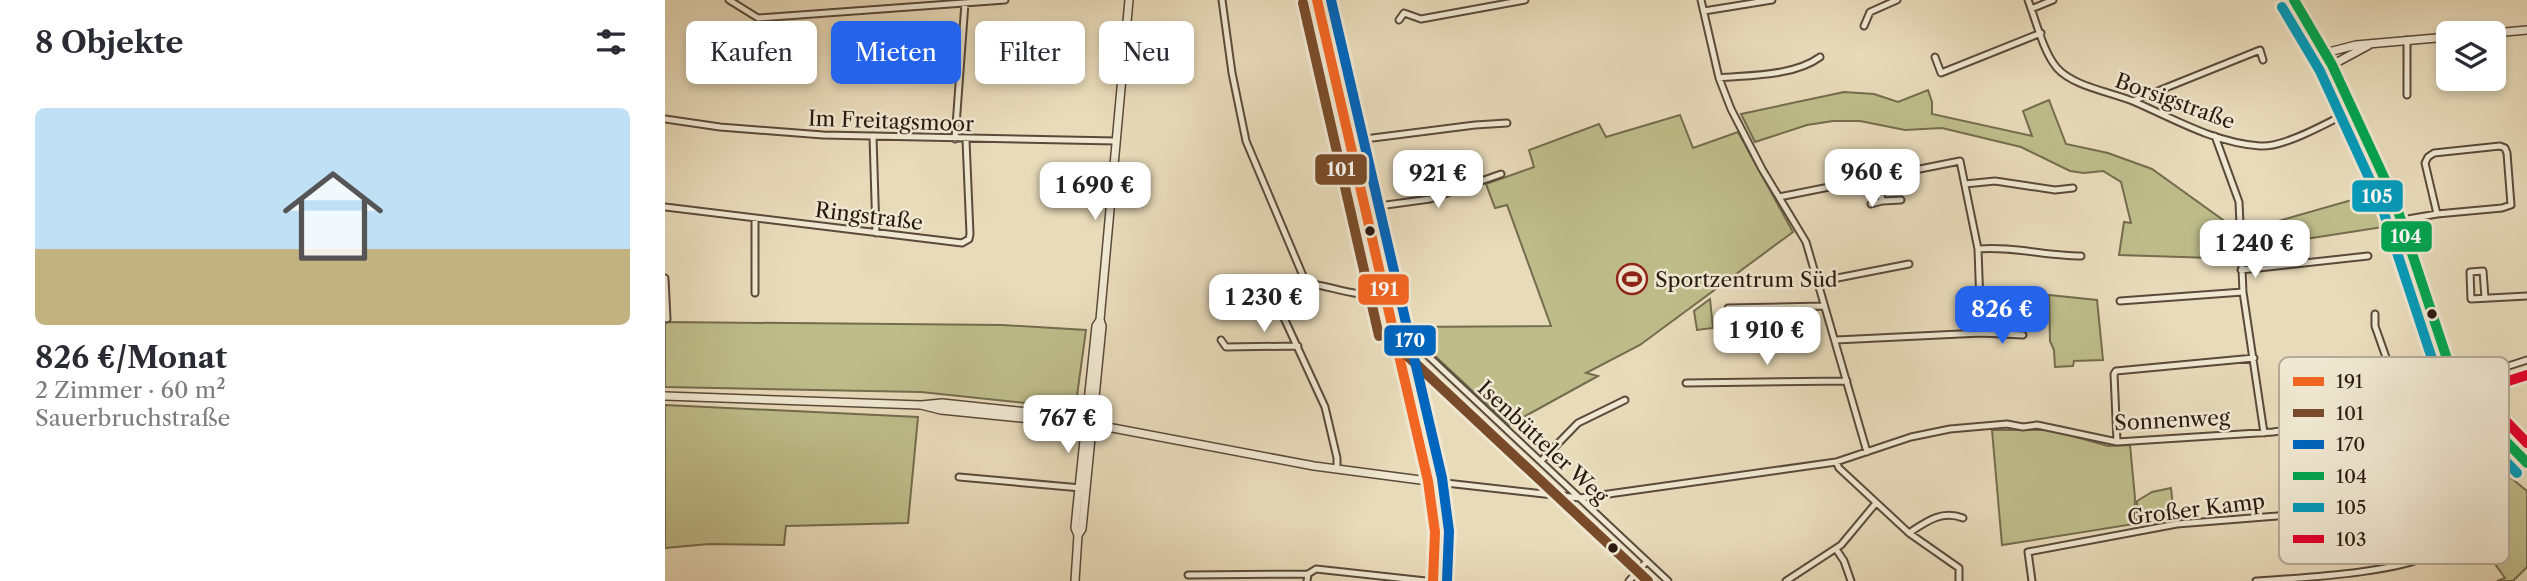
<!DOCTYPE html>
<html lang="de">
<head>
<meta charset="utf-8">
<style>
	body { margin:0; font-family:"Libre Caslon Text",serif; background:#f2f2f3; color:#2b2b33; height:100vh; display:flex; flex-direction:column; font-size:26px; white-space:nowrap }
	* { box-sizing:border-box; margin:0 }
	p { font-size:23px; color:#7c7c81 }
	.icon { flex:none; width:38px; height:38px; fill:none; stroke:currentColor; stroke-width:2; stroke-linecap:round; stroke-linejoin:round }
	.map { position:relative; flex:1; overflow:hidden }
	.panel { display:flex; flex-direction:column; background:#fff; width:665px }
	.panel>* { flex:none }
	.top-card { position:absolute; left:21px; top:21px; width:665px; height:63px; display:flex; gap:14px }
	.buttons { position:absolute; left:1771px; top:21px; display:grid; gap:14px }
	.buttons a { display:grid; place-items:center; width:70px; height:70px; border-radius:10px; background:#fff; box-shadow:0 4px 10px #0003; font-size:35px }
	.price { position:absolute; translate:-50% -60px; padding:0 16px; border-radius:14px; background:#fff; color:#222; font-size:23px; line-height:46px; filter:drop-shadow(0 2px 4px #0008) }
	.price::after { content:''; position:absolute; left:50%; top:42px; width:21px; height:16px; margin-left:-10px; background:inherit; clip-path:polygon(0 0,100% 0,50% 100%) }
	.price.selected { background:#2563eb; color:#fff }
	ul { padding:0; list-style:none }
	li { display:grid; align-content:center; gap:14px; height:371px; padding:0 35px }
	li span { display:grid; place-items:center; height:217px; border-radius:10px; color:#555 }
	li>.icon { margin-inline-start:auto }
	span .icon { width:126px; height:126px; fill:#fffc; stroke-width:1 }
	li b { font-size:30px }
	h2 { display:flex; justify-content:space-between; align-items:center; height:84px; padding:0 35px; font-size:30px }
	.pill { padding:0 24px; border-radius:10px; background:#fff; box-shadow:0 4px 10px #0003; font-size:24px; line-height:63px }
	.pill.selected { background:#2563eb; color:#fff }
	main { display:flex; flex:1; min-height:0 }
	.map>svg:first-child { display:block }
	.green { fill:#bebd8a; stroke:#746c4e; stroke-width:2 }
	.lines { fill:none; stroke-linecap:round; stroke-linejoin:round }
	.minor-casing { stroke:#5a4a3b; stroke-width:9 }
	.tertiary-casing { stroke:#5a4a3b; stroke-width:10 }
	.minor { stroke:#f0e8d2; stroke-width:5 }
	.tertiary { stroke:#f0e8d2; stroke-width:7 }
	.bus-1-casing { stroke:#f0e8d2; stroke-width:16 }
	.bus-2-casing { stroke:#f0e8d2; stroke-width:16 }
	.bus-3-casing { stroke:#f0e8d2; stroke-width:16 }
	.bus-4-casing { stroke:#f0e8d2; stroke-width:16 }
	.bus-5-casing { stroke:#f0e8d2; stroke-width:16 }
	.bus-6-casing { stroke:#f0e8d2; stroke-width:16 }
	.bus-1 { stroke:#f26522; stroke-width:10 }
	.bus-2 { stroke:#7a4b2a; stroke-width:10 }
	.bus-3 { stroke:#0065bd; stroke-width:10 }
	.bus-4 { stroke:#00a651; stroke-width:10 }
	.bus-5 { stroke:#049bbb; stroke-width:10 }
	.bus-6 { stroke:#e4002b; stroke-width:10 }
	.bus-dot { fill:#2b1a11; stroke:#f0e8d2; stroke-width:2.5 }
	.labels { text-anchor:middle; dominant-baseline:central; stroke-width:5; stroke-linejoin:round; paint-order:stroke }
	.street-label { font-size:21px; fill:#2b1a11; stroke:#f0e8d2 }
	.poi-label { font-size:21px; fill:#2b1a11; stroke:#f0e8d2; text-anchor:start }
	.key { fill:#f0e8d2; stroke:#b5aa98; stroke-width:2 }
	.key-label { font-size:19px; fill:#2b1a11 }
	.line-badge { stroke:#f0e8d2; stroke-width:2.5 }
	.badge-label { font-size:19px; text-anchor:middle; font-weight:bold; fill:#fff }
</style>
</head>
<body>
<main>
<section class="panel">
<h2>8 Objekte<svg class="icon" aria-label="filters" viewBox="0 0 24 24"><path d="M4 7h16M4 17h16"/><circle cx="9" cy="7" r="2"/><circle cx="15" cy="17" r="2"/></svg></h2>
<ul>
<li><span style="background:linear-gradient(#bfe0f5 65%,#c2b280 0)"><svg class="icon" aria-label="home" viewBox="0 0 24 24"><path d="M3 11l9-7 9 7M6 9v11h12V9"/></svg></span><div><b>826 €/Monat</b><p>2 Zimmer · 60 m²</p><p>Sauerbruchstraße</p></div></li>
</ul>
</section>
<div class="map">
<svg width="1862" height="581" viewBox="0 0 1862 581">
	<rect width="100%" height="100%" fill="#e8dbba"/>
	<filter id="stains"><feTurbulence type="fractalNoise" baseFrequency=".00286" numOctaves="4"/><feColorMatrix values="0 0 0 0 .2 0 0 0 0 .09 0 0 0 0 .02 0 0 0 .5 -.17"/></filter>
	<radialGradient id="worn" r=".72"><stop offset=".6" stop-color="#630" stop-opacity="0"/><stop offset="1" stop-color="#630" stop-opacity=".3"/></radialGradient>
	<path class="green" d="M1263,90L1267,102V114L1367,136L1358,111L1384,100L1401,144L1443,153L1487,169L1561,222L1599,225L1715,192L1731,225L1570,250L1548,258L1454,255L1459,222L1466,223L1456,182L1438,171L1419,173L1405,171L1356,147L1277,128L1240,130L1195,121H1168L1142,125L1090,142L1076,114L1179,92L1209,94L1233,102Z
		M1015,115L1028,148L1073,132L1128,232L975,345L921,373L933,376L844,425L739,327L886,326L842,205L830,208L821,184L869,167L864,150L934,124L941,137Z
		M1384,295L1432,300L1438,360L1409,361L1408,366L1390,367L1389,350L1385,341Z
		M1045,299L1048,328L1032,330L1029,311Z
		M0,322L337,325L421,330L412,396L397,407L256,392L0,387Z
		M0,405L253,417L243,523L121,526L119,545L44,544L0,548Z
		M1327,430H1386L1443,446L1465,445L1470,498L1469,524L1337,545Z
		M1833,467L1862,491V567L1848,581H1832L1840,578L1782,497Z
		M1506,488L1509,518L1472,523V501L1487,492Z"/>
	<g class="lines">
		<g class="minor-casing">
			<path id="minor" d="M64,0L93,18L340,0
				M557,0L567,73L581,141L641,283C667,286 694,299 719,293
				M652,0L763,481L770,532L768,581
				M1036,0L1054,78L1066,109L1097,169L1141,242L1202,452
				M1363,0C1371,20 1378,52 1392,68C1409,87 1447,92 1470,102C1509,119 1550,143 1595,146C1619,148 1666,121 1688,110
				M1366,9L1388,0
				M1039,11L1107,0
				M734,20L739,13L756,19L860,0
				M1199,26L1205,12L1232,0
				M1742,40V95
				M1270,57L1276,73L1376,33
				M1054,78C1086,75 1129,76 1155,57
				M1468,101L1595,50L1598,60
				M0,119L55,127L158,135L451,141
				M208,136L211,233
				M1550,136L1574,202L1578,292L1599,433
				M290,139L300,3
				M684,141L810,125L842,123
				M1213,177L1217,201L1236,200
				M1300,184L1330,181L1390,190L1408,188
				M1114,197L1295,161L1313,249L1316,333L1171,340
				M1206,204L1217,201
				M0,207L297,243L304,239L305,234L301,140
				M699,208L765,199L836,174
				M90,218V293
				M1737,220L1772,214L1837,208L1846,205L1842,153L1840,148L1835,146L1769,153L1763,157L1760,163L1772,214
				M1313,249C1347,246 1382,256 1416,256
				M1576,270L1703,256
				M0,278L2,319
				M1152,282L1244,264
				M641,283L620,313L619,318L660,407L672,458V469
				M1820,298L1818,271L1805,272L1806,299L1862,296
				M1455,301L1578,292
				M1063,308L1159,306
				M1710,314V326L1736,400
				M728,333H736L742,336L1003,581
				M1316,333L1358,335
				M556,340L561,347L633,346
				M1021,383L1182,381
				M1452,442L1449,374L1451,371L1589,358
				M876,461L913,423L960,400
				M1171,462L1174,468L1244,533L1294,568V581
				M294,477L416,488
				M763,481L915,498L1171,462L1246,437L1285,429L1342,424L1358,427L1372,425L1452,442L1608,432L1647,426L1692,415L1862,360
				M1244,533C1262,521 1277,510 1298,518
				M1171,549L1179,561L1186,581
				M523,575L643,574
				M642,581L643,574L651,569L761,581
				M964,581L982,561
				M1121,581L1176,545L1211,503
				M1367,581L1363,552L1512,524L1612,516L1664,508L1689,499L1728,481
				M1591,581C1634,578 1740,573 1773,551L1728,481L1719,462L1701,439L1692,415"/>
		</g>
		<g class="tertiary-casing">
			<path id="tertiary" d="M1629,0L1667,65L1729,199L1790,383L1798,397L1862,463
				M1829,33L1862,30
				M1660,53L1691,45L1783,37
				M1667,65L1704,45
				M0,396L256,405L277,403L429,419L437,426
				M256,405L276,410L437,426L649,466L763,481
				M413,535L410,528L412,507L431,326L435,320L464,0
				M410,581L413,535L417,529L437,326L435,320"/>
		</g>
		<use href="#minor" class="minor"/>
		<use href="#tertiary" class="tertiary"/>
		<g class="bus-1-casing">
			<path id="bus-1" d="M652,0L763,481L770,532L768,581"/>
		</g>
		<g class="bus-2-casing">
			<path id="bus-2" d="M638,3L714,336
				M728,347L734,348L983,581"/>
		</g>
		<g class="bus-3-casing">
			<path id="bus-3" d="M666,0L777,478L784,531L782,581"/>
		</g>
		<g class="bus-4-casing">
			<path id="bus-4" d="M1629,0L1667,65L1729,199L1790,383L1798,397L1862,463"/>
		</g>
		<g class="bus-5-casing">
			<path id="bus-5" d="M1617,7L1655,71L1716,204L1777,389L1787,406L1852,473"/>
		</g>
		<g class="bus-6-casing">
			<path id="bus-6" d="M1862,375L1812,391L1862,443"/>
		</g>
		<use href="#bus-1" class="bus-1"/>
		<use href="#bus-2" class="bus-2"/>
		<use href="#bus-3" class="bus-3"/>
		<use href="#bus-4" class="bus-4"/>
		<use href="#bus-5" class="bus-5"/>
		<use href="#bus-6" class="bus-6"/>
	</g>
	<defs>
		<g id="stadium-ring" transform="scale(1.575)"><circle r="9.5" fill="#f0e8d2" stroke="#8f2418" stroke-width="1.5"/><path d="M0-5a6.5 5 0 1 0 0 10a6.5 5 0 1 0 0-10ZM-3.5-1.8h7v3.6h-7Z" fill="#8f2418"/></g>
	</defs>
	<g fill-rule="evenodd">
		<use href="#stadium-ring" x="967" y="279"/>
	</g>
	<g class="bus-dot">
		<circle cx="705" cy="231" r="6"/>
		<circle cx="1767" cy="314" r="6"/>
		<circle cx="948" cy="548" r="6"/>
	</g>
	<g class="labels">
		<g class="street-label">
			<text transform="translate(1510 101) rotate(20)">Borsigstraße</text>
			<text transform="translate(226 121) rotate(2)">Im Freitagsmoor</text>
			<text transform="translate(204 216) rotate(7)">Ringstraße</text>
			<text transform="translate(1507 420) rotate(-3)">Sonnenweg</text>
			<text transform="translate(878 442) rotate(43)">Isenbütteler Weg</text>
			<text transform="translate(1531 509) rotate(-7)">Großer Kamp</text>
		</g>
		<g class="poi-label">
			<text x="990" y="279">Sportzentrum Süd</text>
		</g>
	</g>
	<rect x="1614" y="357" width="230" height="207" rx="10" class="key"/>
	<rect x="1628" y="377" width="31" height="9" fill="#f26522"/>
	<rect x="1628" y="409" width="31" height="8" fill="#7a4b2a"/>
	<rect x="1628" y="440" width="31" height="9" fill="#0065bd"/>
	<rect x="1628" y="472" width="31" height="8" fill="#00a651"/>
	<rect x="1628" y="503" width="31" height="9" fill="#049bbb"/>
	<rect x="1628" y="535" width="31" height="8" fill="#e4002b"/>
	<g class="key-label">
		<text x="1671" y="388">191</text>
		<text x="1671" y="420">101</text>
		<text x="1671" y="451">170</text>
		<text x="1671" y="483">104</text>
		<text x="1671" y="514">105</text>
		<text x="1671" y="546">103</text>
	</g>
	<g class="line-badge">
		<rect x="649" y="153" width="54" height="33" rx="7" fill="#7a4b2a"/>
		<rect x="1686" y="179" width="53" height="34" rx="7" fill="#049bbb"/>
		<rect x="1715" y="220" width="53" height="33" rx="7" fill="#00a651"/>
		<rect x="692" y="273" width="53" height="33" rx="7" fill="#f26522"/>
		<rect x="718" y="324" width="54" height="33" rx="7" fill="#0065bd"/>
	</g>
	<g class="badge-label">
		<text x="676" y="176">101</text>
		<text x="1712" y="203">105</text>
		<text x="1741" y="243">104</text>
		<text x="719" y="296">191</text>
		<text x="745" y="347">170</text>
	</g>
	<rect width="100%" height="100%" filter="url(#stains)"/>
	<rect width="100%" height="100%" fill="url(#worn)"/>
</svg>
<div class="buttons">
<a><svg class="icon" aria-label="layers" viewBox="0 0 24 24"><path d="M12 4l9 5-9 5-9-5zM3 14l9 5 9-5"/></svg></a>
</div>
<b class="price" style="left:1207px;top:209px">960 €</b>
<b class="price" style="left:773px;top:210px">921 €</b>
<b class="price" style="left:430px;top:222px">1 690 €</b>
<b class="price" style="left:1590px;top:280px">1 240 €</b>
<b class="price" style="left:599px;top:334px">1 230 €</b>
<b class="price selected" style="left:1337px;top:346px">826 €</b>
<b class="price" style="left:1102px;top:367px">1 910 €</b>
<b class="price" style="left:403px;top:455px">767 €</b>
<div class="top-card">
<a class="pill">Kaufen</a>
<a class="pill selected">Mieten</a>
<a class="pill">Filter</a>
<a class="pill">Neu</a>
</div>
</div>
</main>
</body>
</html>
